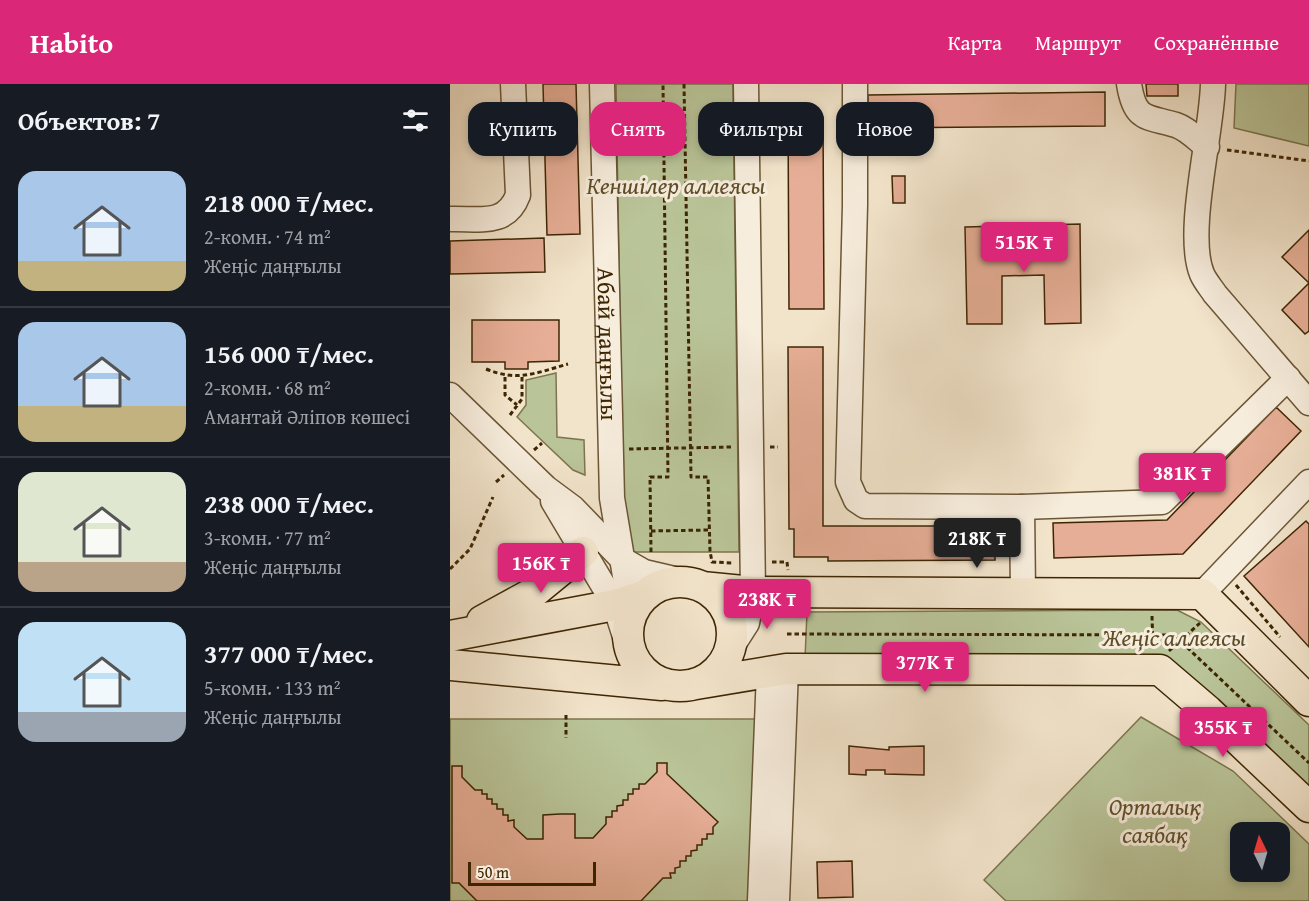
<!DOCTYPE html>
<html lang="ru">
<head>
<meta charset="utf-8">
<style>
	body { margin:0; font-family:"Gentium Book Plus",serif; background:#242831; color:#f1f3f6; height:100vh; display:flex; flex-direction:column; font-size:22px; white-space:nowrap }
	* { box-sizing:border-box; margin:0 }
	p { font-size:20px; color:#9ea1a6 }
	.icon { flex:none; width:33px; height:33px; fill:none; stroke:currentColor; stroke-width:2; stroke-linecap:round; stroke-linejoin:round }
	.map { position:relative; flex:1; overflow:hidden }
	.panel { display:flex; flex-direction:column; background:#171b24; width:450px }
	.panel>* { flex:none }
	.guide { position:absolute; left:18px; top:18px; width:570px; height:54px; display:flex; gap:12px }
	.needle { width:39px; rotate:355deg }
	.controls { position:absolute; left:780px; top:738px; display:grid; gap:12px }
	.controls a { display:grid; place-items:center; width:60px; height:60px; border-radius:12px; background:#171b24; box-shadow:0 3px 9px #0003; font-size:30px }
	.scale { position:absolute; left:18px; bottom:15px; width:128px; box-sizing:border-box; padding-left:6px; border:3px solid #3e2603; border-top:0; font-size:16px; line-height:21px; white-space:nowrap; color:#3e2603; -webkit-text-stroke:4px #f7eddd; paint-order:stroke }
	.price { position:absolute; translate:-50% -51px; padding:0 14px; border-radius:6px; background:#db2777; color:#fff; font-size:20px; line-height:39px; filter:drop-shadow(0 2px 3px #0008) }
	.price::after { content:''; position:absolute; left:50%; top:36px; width:18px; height:14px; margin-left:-9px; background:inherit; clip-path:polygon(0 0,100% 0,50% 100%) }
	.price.current { background:#222; color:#fff }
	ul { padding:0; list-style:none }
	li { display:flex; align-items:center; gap:18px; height:150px; padding:0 18px }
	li+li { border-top:2px solid #363941 }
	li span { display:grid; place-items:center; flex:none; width:168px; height:120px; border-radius:18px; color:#555 }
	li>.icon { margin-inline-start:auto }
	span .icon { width:72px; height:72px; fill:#fffc; stroke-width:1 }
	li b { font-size:26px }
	h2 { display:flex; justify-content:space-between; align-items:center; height:72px; padding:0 18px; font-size:26px }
	.chip { padding:0 21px; border-radius:18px; background:#171b24; box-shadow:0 3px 9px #0003; font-size:21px; line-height:54px }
	.chip.current { background:#db2777; color:#fff }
	header { display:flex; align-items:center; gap:36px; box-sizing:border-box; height:84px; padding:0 30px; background:#db2777; color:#fff }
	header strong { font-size:28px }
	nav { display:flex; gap:33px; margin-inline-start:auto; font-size:21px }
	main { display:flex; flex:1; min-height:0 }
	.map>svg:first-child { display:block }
	.green { fill:#b9c498; stroke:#7c754e; stroke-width:1.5; fill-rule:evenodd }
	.building { fill:#e6ae96; stroke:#3e2603; stroke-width:1.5 }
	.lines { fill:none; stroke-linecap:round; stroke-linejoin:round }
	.minor-casing { stroke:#6b5635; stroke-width:27 }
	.major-casing { stroke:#3e2603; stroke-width:33 }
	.path { stroke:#3e2603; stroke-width:3; stroke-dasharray:4.5 3; stroke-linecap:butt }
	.minor { stroke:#f7eddd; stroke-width:24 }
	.major { stroke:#f2e4cb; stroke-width:30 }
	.labels { text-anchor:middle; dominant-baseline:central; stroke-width:6; stroke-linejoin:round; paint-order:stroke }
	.park-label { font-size:24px; font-style:italic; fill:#5d4e28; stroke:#f7eddd }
	.street-label { font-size:24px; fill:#3e2603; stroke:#f7eddd }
</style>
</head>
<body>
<header>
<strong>Habito</strong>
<nav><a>Карта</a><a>Маршрут</a><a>Сохранённые</a></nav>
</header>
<main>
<section class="panel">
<h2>Объектов: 7<svg class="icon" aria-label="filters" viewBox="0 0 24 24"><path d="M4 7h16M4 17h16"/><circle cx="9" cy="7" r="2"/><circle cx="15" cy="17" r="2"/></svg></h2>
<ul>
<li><span style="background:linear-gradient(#a9c7e8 75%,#c2b280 0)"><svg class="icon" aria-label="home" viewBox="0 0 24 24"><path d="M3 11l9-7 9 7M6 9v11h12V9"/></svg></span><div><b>218 000 ₸/мес.</b><p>2-комн. · 74 m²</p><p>Жеңіс даңғылы</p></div></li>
<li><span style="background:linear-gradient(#a9c7e8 70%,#c2b280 0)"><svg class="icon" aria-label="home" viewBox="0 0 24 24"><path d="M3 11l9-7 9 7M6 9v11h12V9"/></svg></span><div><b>156 000 ₸/мес.</b><p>2-комн. · 68 m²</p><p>Амантай Әліпов көшесі</p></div></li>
<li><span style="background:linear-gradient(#dfe7d0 75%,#b9a48a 0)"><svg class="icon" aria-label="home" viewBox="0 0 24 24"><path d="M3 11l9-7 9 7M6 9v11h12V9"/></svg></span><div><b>238 000 ₸/мес.</b><p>3-комн. · 77 m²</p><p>Жеңіс даңғылы</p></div></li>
<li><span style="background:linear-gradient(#bfe0f5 75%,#9aa5b1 0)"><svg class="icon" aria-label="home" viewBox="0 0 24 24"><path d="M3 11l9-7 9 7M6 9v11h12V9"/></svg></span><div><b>377 000 ₸/мес.</b><p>5-комн. · 133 m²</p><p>Жеңіс даңғылы</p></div></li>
</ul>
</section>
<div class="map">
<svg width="859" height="817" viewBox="0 0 859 817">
	<rect width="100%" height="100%" fill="#f2e4cb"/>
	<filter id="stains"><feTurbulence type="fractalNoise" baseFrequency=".00333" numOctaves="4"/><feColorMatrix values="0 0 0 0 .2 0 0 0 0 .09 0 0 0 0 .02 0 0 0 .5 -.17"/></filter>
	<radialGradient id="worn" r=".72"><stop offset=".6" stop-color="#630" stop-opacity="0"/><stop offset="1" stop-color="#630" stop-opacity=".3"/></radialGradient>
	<path class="green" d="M166,0H283L289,468H174Z
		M786,0H859V62L784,44Z
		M106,289L107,353L134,356L135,391L123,386L67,333L76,321V296Z
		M727,526L751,538L859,641V712L718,579L355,575L357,528Z
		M691,633L783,687L859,760V817H556L534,796ZM790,748H830V788H790Z
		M0,635H308V817H0Z"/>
	<path class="building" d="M93,0H126L130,150L97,151Z
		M696,0H728V12H697Z
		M655,8V42L418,44V11Z
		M338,33H373L374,225H339Z
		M442,92H455V119H443Z
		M630,140L631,239L595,240L594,191L552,192V240H517L515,143L551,142V172L593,171V141Z
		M859,146V247L855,250L832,226L859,199L832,173Z
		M94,154L95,188L0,190V157Z
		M22,236H109V277L78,278V285H55V278H22Z
		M338,263H373V442H545V476L378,477V473H344V445H339Z
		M826,323L851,347L733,470L604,474L603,439L717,436Z
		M856,437L859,440V563L794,492Z
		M399,662L439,666V663L474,662V691L435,690V686H416V691L399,690Z
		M207,679H217V690L268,738L263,743V750H257V755H252V761H247V766L241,767V772H236V777H230V783L225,784V789H220L221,794H213L191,817H27L9,799H2V682H12V693L25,706H32V710H37V715H42V720H47V725H53V731H58V737L64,736V743L77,755H93V731L110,730H125V754H143L156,740V733H162V727H167V722L173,721V716H178V710H183V705H189V700H195L207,688Z
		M402,777L403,813L368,814L367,778Z"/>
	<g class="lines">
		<g class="minor-casing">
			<g id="minor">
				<path id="s1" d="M152,0L162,414L179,516"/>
				<path d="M405,0V121L398,398L406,416L415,422L572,423L712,418L838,294"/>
				<path d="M679,0C685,38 697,32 726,41C738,45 748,56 757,63"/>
				<path d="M763,0C762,49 735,149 752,190C755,197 761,204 765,210L859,319"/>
				<path d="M0,135C29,134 56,143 68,111L63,0"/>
				<path d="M0,311L96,404L123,424L173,476L194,488L237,498"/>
				<path d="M103,417L165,521L178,562"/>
				<path d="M572,423L573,509"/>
				<path d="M752,510L859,398"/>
				<path d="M281,564L297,539L303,508L296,0"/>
				<path d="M310,817L319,588"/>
				<path d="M327,817L336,585"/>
			</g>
		</g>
		<g class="major-casing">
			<path id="major" d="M178 550a52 52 0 1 1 104 0a52 52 0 1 1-104 0Z
				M252,503L303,508L752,510L859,617
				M32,537L83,509L133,468
				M0,552L165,521L193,512
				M0,581L212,601
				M246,600L336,585L710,586L758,627L859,723"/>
		</g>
		<path class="path" d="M234,0L241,393H258L260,467L262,478L283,479
			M777,66L859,77
			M36,285C68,298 86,289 118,280
			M55,293V311L67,321
			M60,331L72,315V293
			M320,363H328
			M179,365L281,363
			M84,366L92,359
			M46,398L54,391
			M201,447L259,446
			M201,468L200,393H218L213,0
			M322,478H337L338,486
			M0,485L20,465L43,413
			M786,501L830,553
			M702,532L703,564
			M337,550L724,551L859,679
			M719,567L750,539
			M116,631V654"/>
		<use href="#minor" class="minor"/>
		<use href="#major" class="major"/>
	</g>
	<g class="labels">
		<g class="park-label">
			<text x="226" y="101">Кеншілер аллеясы</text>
			<text x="724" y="553">Жеңіс аллеясы</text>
			<text x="705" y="722">Орталық<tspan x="705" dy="28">саябақ</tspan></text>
		</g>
		<g class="street-label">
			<text stroke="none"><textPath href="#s1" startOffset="260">Абай даңғылы</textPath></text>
		</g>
	</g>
	<rect width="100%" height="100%" filter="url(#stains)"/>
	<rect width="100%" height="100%" fill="url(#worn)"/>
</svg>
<div class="controls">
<a><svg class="needle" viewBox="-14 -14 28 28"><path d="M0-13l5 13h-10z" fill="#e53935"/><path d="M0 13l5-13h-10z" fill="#9ea1a6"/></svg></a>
</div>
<div class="scale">50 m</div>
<b class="price" style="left:574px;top:189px">515K ₸</b>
<b class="price" style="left:732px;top:420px">381K ₸</b>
<b class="price current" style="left:527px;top:485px">218K ₸</b>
<b class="price" style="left:91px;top:510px">156K ₸</b>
<b class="price" style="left:317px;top:546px">238K ₸</b>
<b class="price" style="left:475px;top:609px">377K ₸</b>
<b class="price" style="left:773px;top:674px">355K ₸</b>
<div class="guide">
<a class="chip">Купить</a>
<a class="chip current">Снять</a>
<a class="chip">Фильтры</a>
<a class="chip">Новое</a>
</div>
</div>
</main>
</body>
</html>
